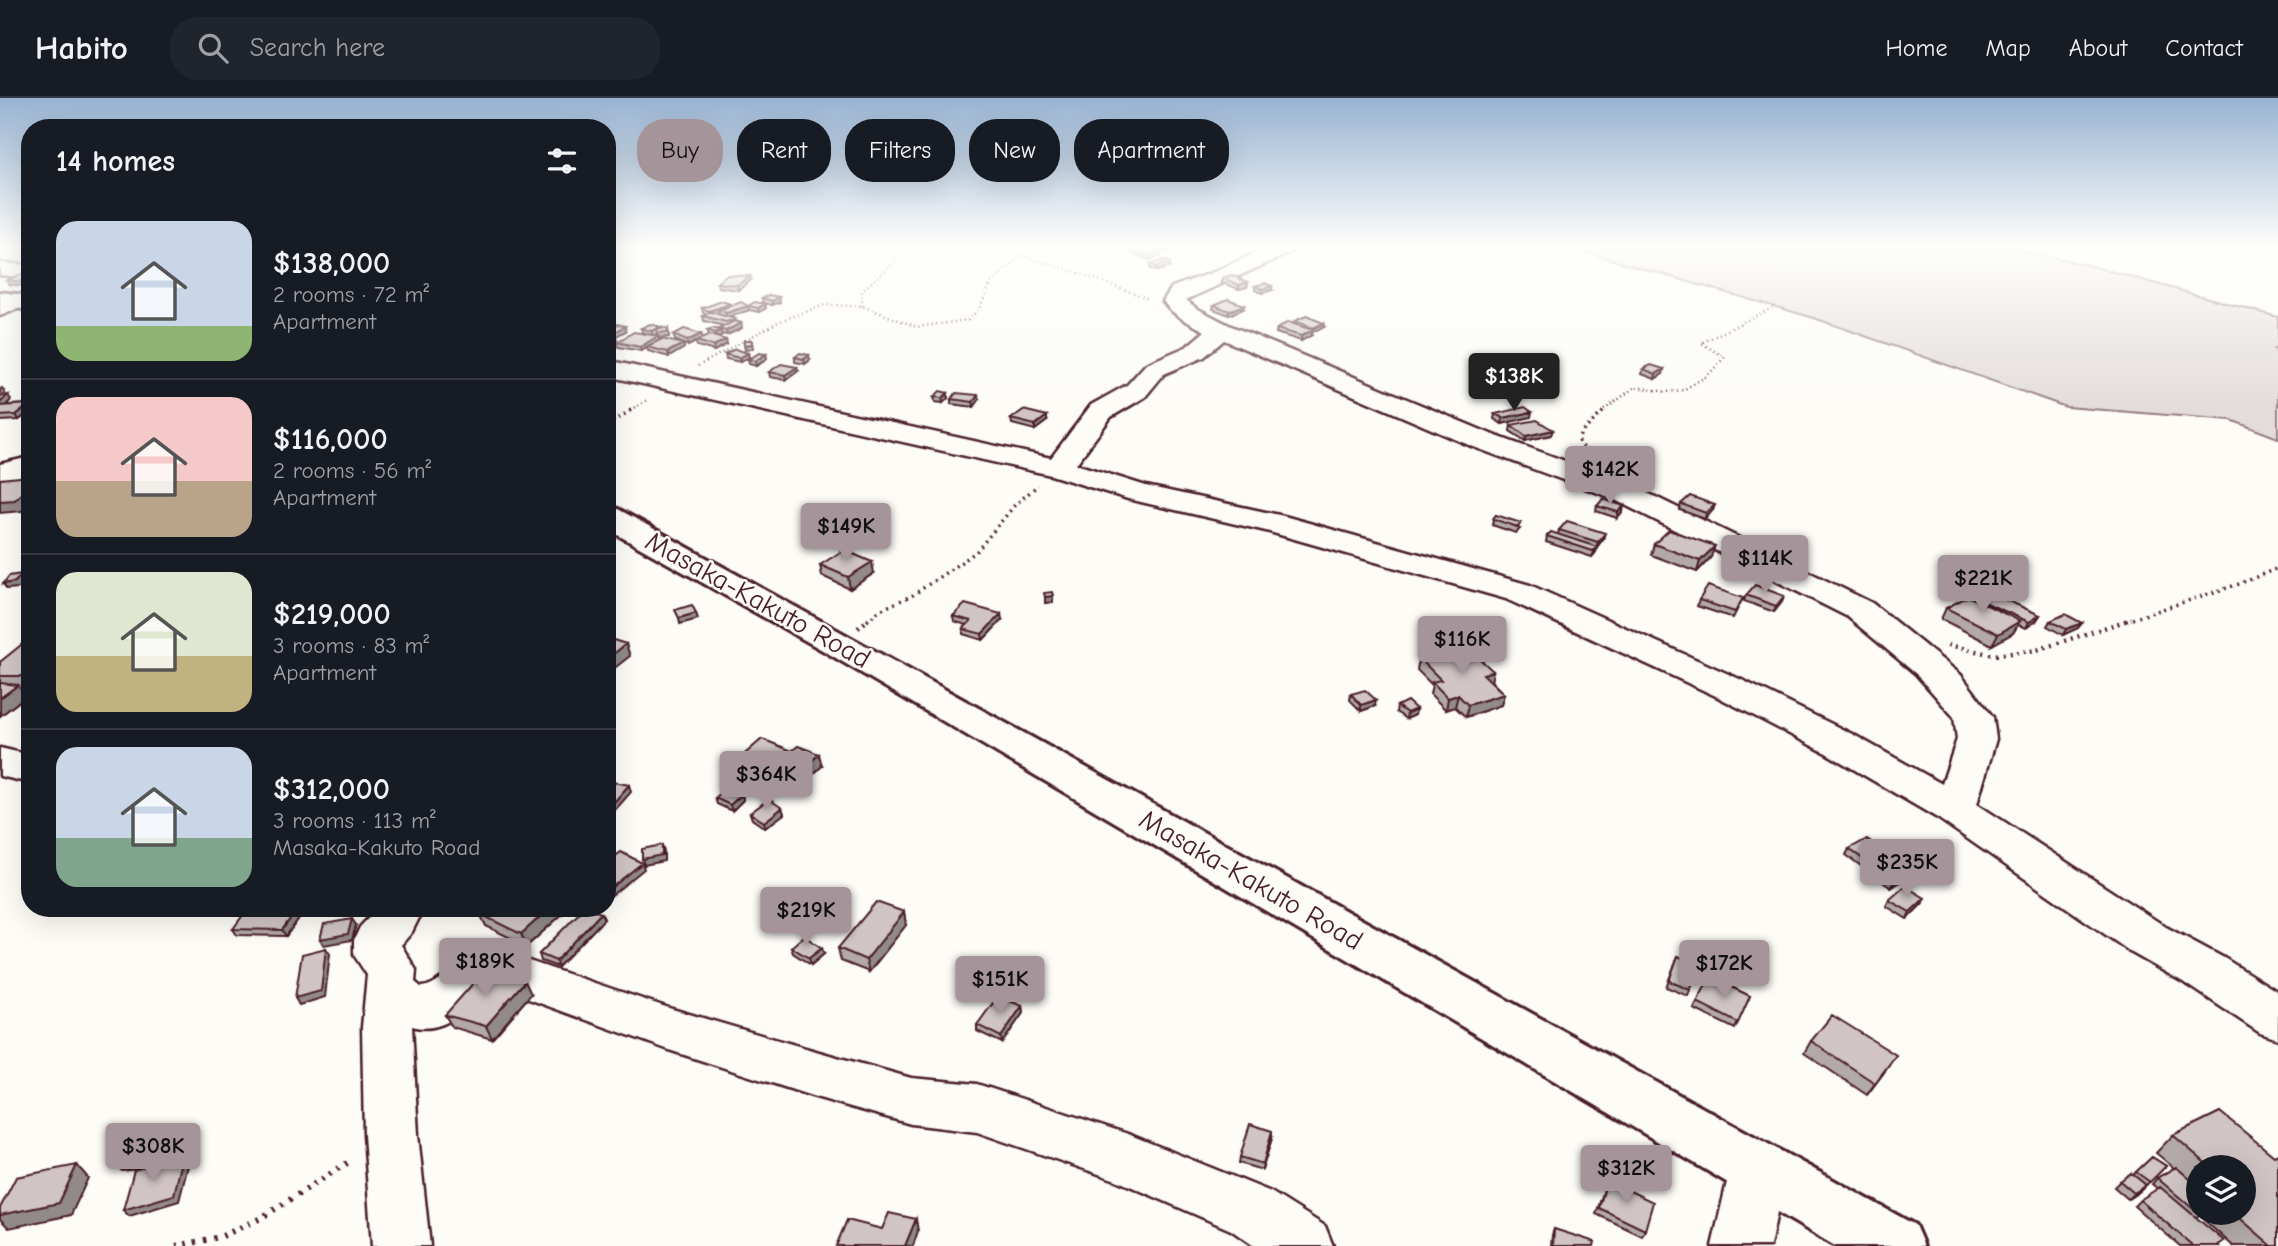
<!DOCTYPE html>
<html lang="en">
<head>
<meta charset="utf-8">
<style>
	body { margin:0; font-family:"Comic Neue",sans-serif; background:#20242c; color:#f1f3f6; height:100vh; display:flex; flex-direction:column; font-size:26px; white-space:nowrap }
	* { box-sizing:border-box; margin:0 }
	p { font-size:23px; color:#9ea1a6 }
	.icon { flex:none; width:38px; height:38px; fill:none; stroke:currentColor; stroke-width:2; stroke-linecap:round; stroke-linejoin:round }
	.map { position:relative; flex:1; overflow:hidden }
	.details { position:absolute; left:21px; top:21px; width:595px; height:798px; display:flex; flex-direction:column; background:#171b24; border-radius:28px; box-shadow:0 7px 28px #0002 }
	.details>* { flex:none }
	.guide { position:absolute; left:637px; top:21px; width:665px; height:63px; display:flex; gap:14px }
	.tools { position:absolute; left:2186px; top:1057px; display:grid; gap:14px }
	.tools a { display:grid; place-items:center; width:70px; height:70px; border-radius:50%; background:#171b24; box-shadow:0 7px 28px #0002; font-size:35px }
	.price { position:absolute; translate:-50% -60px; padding:0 16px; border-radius:7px; background:#a6949b; color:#111; font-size:23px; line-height:46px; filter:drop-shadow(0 2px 4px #0008) }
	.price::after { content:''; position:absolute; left:50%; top:42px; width:21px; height:16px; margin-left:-10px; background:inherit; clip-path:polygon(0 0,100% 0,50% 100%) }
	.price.active { background:#222; color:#fff }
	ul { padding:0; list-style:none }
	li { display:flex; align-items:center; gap:21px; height:175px; padding:0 35px }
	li+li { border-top:2px solid #363941 }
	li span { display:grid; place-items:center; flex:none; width:196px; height:140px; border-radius:21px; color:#555 }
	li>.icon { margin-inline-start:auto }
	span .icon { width:84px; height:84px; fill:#fffc; stroke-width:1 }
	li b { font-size:30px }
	h2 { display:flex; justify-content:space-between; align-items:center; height:84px; padding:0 35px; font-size:30px }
	.pill { padding:0 24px; border-radius:28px; background:#171b24; box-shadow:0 7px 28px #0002; font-size:24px; line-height:63px }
	.pill.active { background:#a6949b; color:#111 }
	header { display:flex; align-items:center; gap:42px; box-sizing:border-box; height:98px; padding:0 35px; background:#171b24; border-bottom:2px solid #363941 }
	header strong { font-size:33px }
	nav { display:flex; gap:38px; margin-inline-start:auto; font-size:24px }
	.search { width:490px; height:63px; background:#20242c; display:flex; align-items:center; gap:18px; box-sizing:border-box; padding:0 24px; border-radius:28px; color:#9ea1a6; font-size:26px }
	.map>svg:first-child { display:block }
	.green { fill:#e3dcda; stroke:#967e82; stroke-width:2 }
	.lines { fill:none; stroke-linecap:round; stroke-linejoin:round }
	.minor-casing { stroke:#4a1f2b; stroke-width:5 }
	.highway-casing { stroke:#4a1f2b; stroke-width:6 }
	.path-far3 { stroke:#4a1f2b; stroke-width:2.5; stroke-dasharray:1 3.5; stroke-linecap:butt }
	.path-far2 { stroke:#4a1f2b; stroke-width:3.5; stroke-dasharray:2 4.5; stroke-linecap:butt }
	.path-far1 { stroke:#4a1f2b; stroke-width:4.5; stroke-dasharray:2 5; stroke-linecap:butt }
	.path { stroke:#4a1f2b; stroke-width:6; stroke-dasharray:2.5 7; stroke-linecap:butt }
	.minor { fill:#fdfcf7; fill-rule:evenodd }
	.highway { fill:#fdfcf7; fill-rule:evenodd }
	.wall { fill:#b3a9a9; stroke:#4a1f2b; stroke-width:2 }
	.shaded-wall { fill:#928a89; stroke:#4a1f2b; stroke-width:2 }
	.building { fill:#d0c5c4; stroke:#4a1f2b; stroke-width:2 }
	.labels { text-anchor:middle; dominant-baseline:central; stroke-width:5; stroke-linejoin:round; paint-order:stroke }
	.near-street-label { font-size:28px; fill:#4a1f2b; stroke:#fdfcf7 }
</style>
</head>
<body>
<header>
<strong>Habito</strong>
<div class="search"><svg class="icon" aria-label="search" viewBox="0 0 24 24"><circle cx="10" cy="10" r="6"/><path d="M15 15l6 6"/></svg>Search here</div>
<nav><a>Home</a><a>Map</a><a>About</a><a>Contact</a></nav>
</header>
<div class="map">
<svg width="2278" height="1148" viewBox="0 0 2278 1148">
	<rect width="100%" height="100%" fill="#fdfcf7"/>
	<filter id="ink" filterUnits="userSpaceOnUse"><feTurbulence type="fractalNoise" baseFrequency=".0143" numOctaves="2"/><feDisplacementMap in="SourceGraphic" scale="14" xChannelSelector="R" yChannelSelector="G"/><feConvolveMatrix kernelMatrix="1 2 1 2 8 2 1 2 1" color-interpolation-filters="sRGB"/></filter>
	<g filter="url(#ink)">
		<path class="green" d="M1568,149H2007L2091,168L2278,219V250L2274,251L2278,253V340L2231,322L2066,309L1814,220Z"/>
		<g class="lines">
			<g class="minor-casing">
				<path id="minor" d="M1269,149H1297L1294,153L1186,202L1196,210L1229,227L1491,336L1631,387L1872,505L1961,577L1993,619L1996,641L1977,706L2166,829L2224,860L2278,894V941L2260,935L2190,888L2132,855L1939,721L1826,655L1718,599L1506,501L1266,433L1128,401L1051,377L607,278V262L1051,360L1091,307L1127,287L1146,266L1186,249L1205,233C1190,225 1173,218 1163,203L1172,189L1216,173ZM1224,242L1471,348L1609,399L1848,519L1916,576L1954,619L1957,641L1942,686L1854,637L1744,583L1530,487L1284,418L1146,388L1076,366L1111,319L1145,299L1164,276L1204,259Z
					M0,165L30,167V180L0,177Z
					M17,196L25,198L28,203L25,208L0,218V202Z
					M30,359V377L0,384V366Z
					M0,650L30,657V685L0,678Z
					M378,810H424L412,834L401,847L416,872L415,884L421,889C432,889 441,880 450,874C467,863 488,854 508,856L672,911L812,952L911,980L977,986L1128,1036L1271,1094L1325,1128L1333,1148H1254L1231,1132L1116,1082L977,1034L911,1026L812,998L672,953L512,895C478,889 453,940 412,928L418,1037L430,1148H372L364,1037L362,929L367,877L354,857V842L360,829Z
					M1758,1045L1778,1053L1786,1071L1770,1148H1712L1730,1071L1738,1053Z"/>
			</g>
			<g class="highway-casing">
				<path id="highway" d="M0,194L30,198V212L0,208Z
					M607,408L618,411L1915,1127L1924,1148H1835L824,553L607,431Z"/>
			</g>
			<path class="path-far3" d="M992,149L1067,171L1150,201
				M862,208V193L893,165L901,149
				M698,268L780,223L825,207L862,208L917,229L968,222L979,211L991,185L1023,157
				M630,312L649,301
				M1604,312L1635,289L1667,294L1683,292L1707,278L1725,259L1701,245L1772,210"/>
			<path class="path-far2" d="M607,327L633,311
				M1587,355L1578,342L1581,335L1606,311
				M867,523L880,512L913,497L976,454L1014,408L1038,387
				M2126,523L2239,486L2278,470"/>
			<path class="path-far1" d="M858,530L869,521
				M1948,547L1994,557L2037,552L2131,521"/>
			<path class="path" d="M176,1148L220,1139L261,1120L352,1062"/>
			<use href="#minor" class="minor"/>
			<use href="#highway" class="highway"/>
		</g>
		<path class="wall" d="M1157,149H1177V151L1167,154Z
			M1132,151L1161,153V158L1149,162L1132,155Z
			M1150,167L1170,169L1156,173L1150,171Z
			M30,175V186L25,188L9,186L7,182Z
			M1223,180L1248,184L1247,189L1239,191L1222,185Z
			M751,182L738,192L718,189L717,185Z
			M1255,188L1272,192L1262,195L1255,192Z
			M779,199L780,204L772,207L763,205L762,200Z
			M730,206V208H749L765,206L766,210L759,214L749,212L729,219L735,221V223L741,225L742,230L727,237L721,236L722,237L718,239L727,246L714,253L697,248L696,244L688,248L675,242L673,237L702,240L709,237L707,232H719V231L724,228L704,223L703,218L706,216L703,215L702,210Z
			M1214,207L1243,211L1229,217L1213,211Z
			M1295,223L1324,229L1312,234V237L1301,243L1276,235L1277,231L1294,226Z
			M641,230L661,231L669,235V239L658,240L659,242L683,246L684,250L669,259L648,253L647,250L641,253L618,249L617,244L650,237L642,234Z
			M725,256L749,259L740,264L726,261Z
			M766,256L767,261L756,268L749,266L748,262Z
			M795,259L810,262L805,266L795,264Z
			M1643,271H1664L1663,276L1655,281L1642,276Z
			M798,273L786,282L770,279L769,274Z
			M2,290L5,295L2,298L8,297L11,302L6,307L30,306V314L19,322L0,323V291Z
			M948,295V300L943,305L935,304L934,299Z
			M951,301L979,302L974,309L951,306Z
			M1495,316L1531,319L1502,326L1494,321Z
			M1011,321L1047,323L1035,332L1012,326Z
			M1511,327L1551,337L1525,343L1510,333Z
			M1681,406L1713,412L1705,421L1680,412Z
			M1597,408L1623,413L1617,420L1596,413Z
			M1496,417L1520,431L1516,435L1492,427L1493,421Z
			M1559,432L1603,441L1597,449L1596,454L1592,459L1546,444L1547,438L1558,436Z
			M1654,446L1711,459L1697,474L1651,457Z
			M820,467L874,475L850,491L822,478Z
			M1960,484L1977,490L1965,494L1957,489Z
			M1746,497L1784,498L1782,504L1774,514L1744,503Z
			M1973,499L2040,517L2036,523L2026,530L2018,527L2013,535L1992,547L1941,521L1946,510L1973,500Z
			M1743,500L1733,520L1697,508L1699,502Z
			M953,518L1002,522L983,542L963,536V531L966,527L954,523Z
			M2050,523L2082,525L2078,530L2063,537L2047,528Z
			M30,543V590H20L26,598L0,618V564Z
			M1419,560L1491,583L1504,596L1501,607L1466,619L1455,609L1446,612L1430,596L1432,587L1417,572Z
			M1351,596L1375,608L1361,613L1350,602Z
			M1397,608L1416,611L1415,617L1406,621L1396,614Z
			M738,662L822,668L792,696L741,674Z
			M742,696L743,702L732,713L717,706L715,700Z
			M782,710L784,716L765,730L752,721L750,715Z
			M1849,751L1912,772L1909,778L1891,790L1846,757Z
			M1889,802L1922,806L1907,821L1886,808Z
			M569,810L527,848L486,828L480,816Z
			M305,812L286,838L237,837L233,831Z
			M904,814L906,827L869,874L841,863L838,850Z
			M601,815L604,821L558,869L541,863L539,856Z
			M791,849L824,856L811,867L793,855Z
			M1678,858L1700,868L1688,898L1666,889Z
			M1710,879L1750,898L1735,931L1694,911Z
			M531,896L492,941L452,929L445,917Z
			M1022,908L1023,915L1002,945L977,933V927Z
			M1811,943L1888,969L1867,997L1804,955Z
			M2220,1014L2278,1148H2233L2204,1122L2211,1115H2244V1069H2198V1115H2203L2196,1119L2219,1148H2180L2134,1108L2140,1102L2158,1091L2152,1086L2157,1080L2174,1070L2156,1055L2173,1037Z
			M1272,1040L1262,1072L1239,1065L1240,1059Z
			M2152,1059L2166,1068L2140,1093L2128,1101L2114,1089L2120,1083L2133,1077Z
			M1607,1082L1645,1132L1642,1138L1596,1116Z
			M1554,1131L1594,1148H1551L1552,1137Z"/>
		<path class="shaded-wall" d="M1177,149V151L1167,154V150Z
			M1161,153V158L1149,162V157Z
			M1170,164V169L1156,173V169Z
			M750,178L751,182L738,192L737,187Z
			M30,181V186L25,188L22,184Z
			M1248,184L1247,189L1239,191V187Z
			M1272,188V192L1262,195V191Z
			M779,199L780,204L772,207V203Z
			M730,206L731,210L719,212V214L710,218L709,213Z
			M765,206L766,210L759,214L758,210Z
			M1244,207L1243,211L1229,217V213Z
			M748,208L749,212L727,220L726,215Z
			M741,225L742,230L727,237L726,233Z
			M1324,225V229L1312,234V237L1301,243V238L1313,232V230Z
			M625,228L626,233L616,238L617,241L607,246V241L616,237L615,234Z
			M661,229L662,233L668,230L669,239L658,240L659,243L646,249L647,250L641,253L640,249L657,238V236L653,238L651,233Z
			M721,233L722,237L716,240L715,235Z
			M701,236L703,240L688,248L687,243Z
			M726,242L727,246L714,253L713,248Z
			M752,242L753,251L745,252L744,247Z
			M683,246L684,250L669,259L668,254Z
			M748,255L749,259L740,264L739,260Z
			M766,256L767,261L756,268L755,263Z
			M809,257L810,262L805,266L804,261Z
			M797,269L798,273L786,282L785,277Z
			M1664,271L1663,276L1655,281L1656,276Z
			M2,290L5,295L0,299V292Z
			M948,295V300L943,305L942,300Z
			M8,297L11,302L3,310H0V305Z
			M978,297L979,302L974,309L973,304Z
			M30,306V314L19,322L16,317Z
			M1532,314L1531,319L1502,326L1503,320Z
			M1047,318V323L1035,332V327Z
			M1553,332L1551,337L1525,343L1526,338Z
			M30,386V404L22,413L0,415V403Z
			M1715,407L1713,412L1705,421L1706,415Z
			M1624,408L1623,413L1617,420L1618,414Z
			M1605,435L1603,441L1597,449L1596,454L1592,459L1598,444Z
			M1715,448L1711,459L1697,474L1700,463Z
			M872,464L874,475L850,491L848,479Z
			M22,476L25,482L19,490L7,491L3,486Z
			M1980,484L1977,490L1965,494L1968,488Z
			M1053,498V504L1045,505V499Z
			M1784,498L1782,504L1774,514L1776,508Z
			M696,515L698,521L680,526L679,520Z
			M1001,516L1002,522L983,542L982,536Z
			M2040,517L2036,523L2026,530L2029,524Z
			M2020,523L2013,535L1992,547L1998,536Z
			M2082,525L2078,530L2063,537L2066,531Z
			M626,546L630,558L607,576V561Z
			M1493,573L1491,585L1483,576Z
			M18,587L26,598L0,618V600Z
			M1504,596L1501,607L1466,619L1468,607Z
			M1458,597L1455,609L1446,612L1448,600Z
			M1376,602L1375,608L1361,613V607Z
			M1416,611L1415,617L1406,621L1407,615Z
			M819,656L822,668L792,696L789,684Z
			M629,687L631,694L607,721V712Z
			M742,696L743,702L732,713L730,707Z
			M782,710L784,716L765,730L764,724Z
			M662,747L664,753V763L644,767L642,761Z
			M642,765L644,771L607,801V793Z
			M1912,772L1909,778L1891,790L1895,783Z
			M1925,800L1922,806L1907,821L1910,814Z
			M298,810H304L305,812L286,838L282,832Z
			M550,810H569L527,848L521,836Z
			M904,814L906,827L869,874L866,862Z
			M601,815L604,821L558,869L556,863Z
			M352,821L356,827L352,842L324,847L320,841Z
			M326,850L330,856L325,899L299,907L295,900Z
			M822,850L824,856L811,867L809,860Z
			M525,883L531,896L492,941L486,928Z
			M1022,908L1023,915L1002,945L1001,939Z
			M1896,957L1888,969L1867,997L1875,985Z
			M1272,1033V1040L1262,1072L1263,1066Z
			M138,1049L144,1055L137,1071L122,1073L116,1067Z
			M183,1058L189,1064L179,1103L129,1118L123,1112Z
			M77,1067L88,1080L71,1117L9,1130L0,1121V1117Z
			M2146,1087L2140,1093L2128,1101L2134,1095Z
			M916,1121L918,1133L913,1148H905Z"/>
		<path class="building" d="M1136,149H1151L1161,153L1149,157L1132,151Z
			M1163,162L1170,164L1156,169L1150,167Z
			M26,174L30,175V181L22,184L7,182Z
			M726,177L750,178L737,187L717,185Z
			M1231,177L1248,184L1239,187L1223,180Z
			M1265,185L1272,188L1262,191L1255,188Z
			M769,197L779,199L772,203L762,200Z
			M1228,201L1244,207L1229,213L1214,207Z
			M722,203L730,206L709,213L702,210Z
			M741,204L748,208L726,215L719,212Z
			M755,204L765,206L758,210L748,208Z
			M711,214L735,221L726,224L703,218Z
			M1306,218L1324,225L1313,230L1295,223Z
			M734,223L741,225L726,233L719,231Z
			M1288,224L1313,232L1301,238L1277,231Z
			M612,225L625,228L615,234L607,232V228Z
			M650,226L661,229L651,233L641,230Z
			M668,230V234L657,235V231Z
			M713,230L721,233L715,235L707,232Z
			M684,231L701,236L687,243L673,237Z
			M634,234L658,238L640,249L617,244Z
			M607,235L616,237L607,241Z
			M710,237L726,242L713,248L696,243Z
			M662,241L683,246L668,254L646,249Z
			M744,242H752V246L744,247Z
			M735,251L748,255L739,260L725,256Z
			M759,255L766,256L755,263L748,262Z
			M800,255L809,257L804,261L795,259Z
			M781,266L797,269L785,277L769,274Z
			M1651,267L1664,271L1656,276L1643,271Z
			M940,293L948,295L942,300L934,299Z
			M956,295L978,297L973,304L951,301Z
			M8,297L0,305V299Z
			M30,306L16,317L0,318V308Z
			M1525,309L1532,314L1503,320L1495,316Z
			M1023,312L1047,318L1035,327L1011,321Z
			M1537,322L1553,332L1526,338L1511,327Z
			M30,378V386L15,402L0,403V381Z
			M1690,398L1715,407L1706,415L1681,406Z
			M1603,401L1624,408L1618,414L1597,408Z
			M1496,417L1521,425L1518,429L1493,421Z
			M1567,423L1605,435L1598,444L1559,432Z
			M1669,432L1715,448L1700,463L1654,446Z
			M1551,434L1597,449L1593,453L1547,438Z
			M844,452L872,464L848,479L820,467Z
			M22,476L15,484L3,486L9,478Z
			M1971,479L1980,484L1968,488L1960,484Z
			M1755,487L1784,498L1776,508L1746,497Z
			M1708,488L1743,500L1735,514L1699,502Z
			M1984,492L2040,517L2029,524L1973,499Z
			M1052,494L1053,498L1045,499L1044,495Z
			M1968,498L2020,523L1998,536L1946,510Z
			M965,506L1001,516L982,536L963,531L971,523L953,518Z
			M692,507L696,515L679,520L675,512Z
			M2065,516L2082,525L2066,531L2050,523Z
			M607,540L626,546L607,561Z
			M26,543H30V578H0V564Z
			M1457,549L1470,562L1479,560L1493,573L1483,576L1504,596L1468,607L1458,597L1448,600L1432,584L1441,582L1419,560Z
			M0,585L18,587L0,600Z
			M1365,592L1376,602L1361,607L1351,596Z
			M1407,603L1416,611L1407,615L1397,608Z
			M762,641L792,653L798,648L819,656L789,684L738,662Z
			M609,683L629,687L607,712V685Z
			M726,690L742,696L730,707L715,700Z
			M769,701L782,710L764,724L750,715Z
			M1867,741L1912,772L1895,783L1849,751Z
			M662,747V757L642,761V751Z
			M621,754L642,765L607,793V764Z
			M1905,788L1925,800L1910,814L1889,802Z
			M876,804L904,814L866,862L838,850Z
			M248,810H298L282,832L233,831Z
			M486,810H550L521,836L480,816Z
			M584,810H587L601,815L556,863L539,856Z
			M352,821L348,836L320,841L324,826Z
			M804,838L822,850L809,860L791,849Z
			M326,850L321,893L295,900L302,856Z
			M1678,858L1700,868L1690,892L1669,883Z
			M485,872L525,883L486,928L445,917Z
			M1710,879L1750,898L1738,925L1697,904Z
			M998,898L1022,908L1001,939L977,927Z
			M1832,917L1896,957L1875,985L1811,943Z
			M2220,1014L2274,1058L2278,1056V1148H2272L2234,1115H2244V1069H2210L2173,1037Z
			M1250,1026L1272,1033L1263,1066L1240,1059Z
			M138,1049L132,1064L116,1067L122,1052Z
			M183,1058L174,1097L123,1112L134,1072Z
			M2152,1059L2166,1068L2150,1084L2136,1074Z
			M77,1067L59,1105L0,1117V1110L16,1079Z
			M2176,1069L2198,1088V1115L2157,1080Z
			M2131,1075L2146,1087L2134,1095L2120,1083Z
			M1607,1082L1653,1104L1645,1132L1599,1110Z
			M2160,1089L2224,1143L2217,1148H2193L2140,1102Z
			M889,1115L916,1121L905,1148H836L847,1122L882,1131Z
			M1554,1131L1595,1144L1594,1148H1553Z"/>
	</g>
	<linearGradient id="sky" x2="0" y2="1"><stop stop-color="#98b3d2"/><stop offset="0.48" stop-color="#fefefb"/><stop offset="1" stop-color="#fefefb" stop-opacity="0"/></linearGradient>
	<rect width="2278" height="310" fill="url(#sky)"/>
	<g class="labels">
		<g class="near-street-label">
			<text transform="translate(758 502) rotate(29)">Masaka-Kakuto Road</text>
			<text transform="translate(1251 782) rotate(30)">Masaka-Kakuto Road</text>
		</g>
	</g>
</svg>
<div class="tools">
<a><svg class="icon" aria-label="layers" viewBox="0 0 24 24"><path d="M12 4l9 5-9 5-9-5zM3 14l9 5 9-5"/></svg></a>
</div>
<b class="price active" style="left:1514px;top:315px">$138K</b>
<b class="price" style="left:1610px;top:408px">$142K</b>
<b class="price" style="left:846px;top:465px">$149K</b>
<b class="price" style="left:1765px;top:497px">$114K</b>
<b class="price" style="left:1983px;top:517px">$221K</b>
<b class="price" style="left:1462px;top:578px">$116K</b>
<b class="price" style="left:766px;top:713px">$364K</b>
<b class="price" style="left:1907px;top:801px">$235K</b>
<b class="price" style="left:806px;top:849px">$219K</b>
<b class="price" style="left:485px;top:900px">$189K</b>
<b class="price" style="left:1724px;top:902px">$172K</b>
<b class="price" style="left:1000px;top:918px">$151K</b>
<b class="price" style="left:153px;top:1085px">$308K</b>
<b class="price" style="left:1626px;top:1107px">$312K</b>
<div class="guide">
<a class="pill active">Buy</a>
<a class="pill">Rent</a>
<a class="pill">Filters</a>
<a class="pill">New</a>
<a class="pill">Apartment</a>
</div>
<section class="details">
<h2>14 homes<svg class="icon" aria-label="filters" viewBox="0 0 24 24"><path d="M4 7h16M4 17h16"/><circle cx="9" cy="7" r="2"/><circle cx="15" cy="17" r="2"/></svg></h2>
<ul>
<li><span style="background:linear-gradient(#c9d6e8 75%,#8fb573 0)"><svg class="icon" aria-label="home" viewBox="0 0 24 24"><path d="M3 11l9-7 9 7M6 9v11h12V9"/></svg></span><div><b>$138,000</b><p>2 rooms · 72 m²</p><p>Apartment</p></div></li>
<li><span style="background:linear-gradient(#f6c9c9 60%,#b9a48a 0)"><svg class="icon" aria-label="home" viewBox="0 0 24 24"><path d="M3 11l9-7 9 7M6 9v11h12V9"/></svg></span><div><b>$116,000</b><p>2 rooms · 56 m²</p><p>Apartment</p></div></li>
<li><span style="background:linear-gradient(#dfe7d0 60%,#c2b280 0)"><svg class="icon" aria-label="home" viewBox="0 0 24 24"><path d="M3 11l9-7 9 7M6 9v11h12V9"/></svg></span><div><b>$219,000</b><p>3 rooms · 83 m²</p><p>Apartment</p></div></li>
<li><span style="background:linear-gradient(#c9d6e8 65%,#7fa58c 0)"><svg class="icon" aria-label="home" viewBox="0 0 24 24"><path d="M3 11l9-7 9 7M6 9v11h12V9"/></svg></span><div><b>$312,000</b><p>3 rooms · 113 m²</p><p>Masaka-Kakuto Road</p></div></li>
</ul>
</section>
</div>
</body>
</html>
